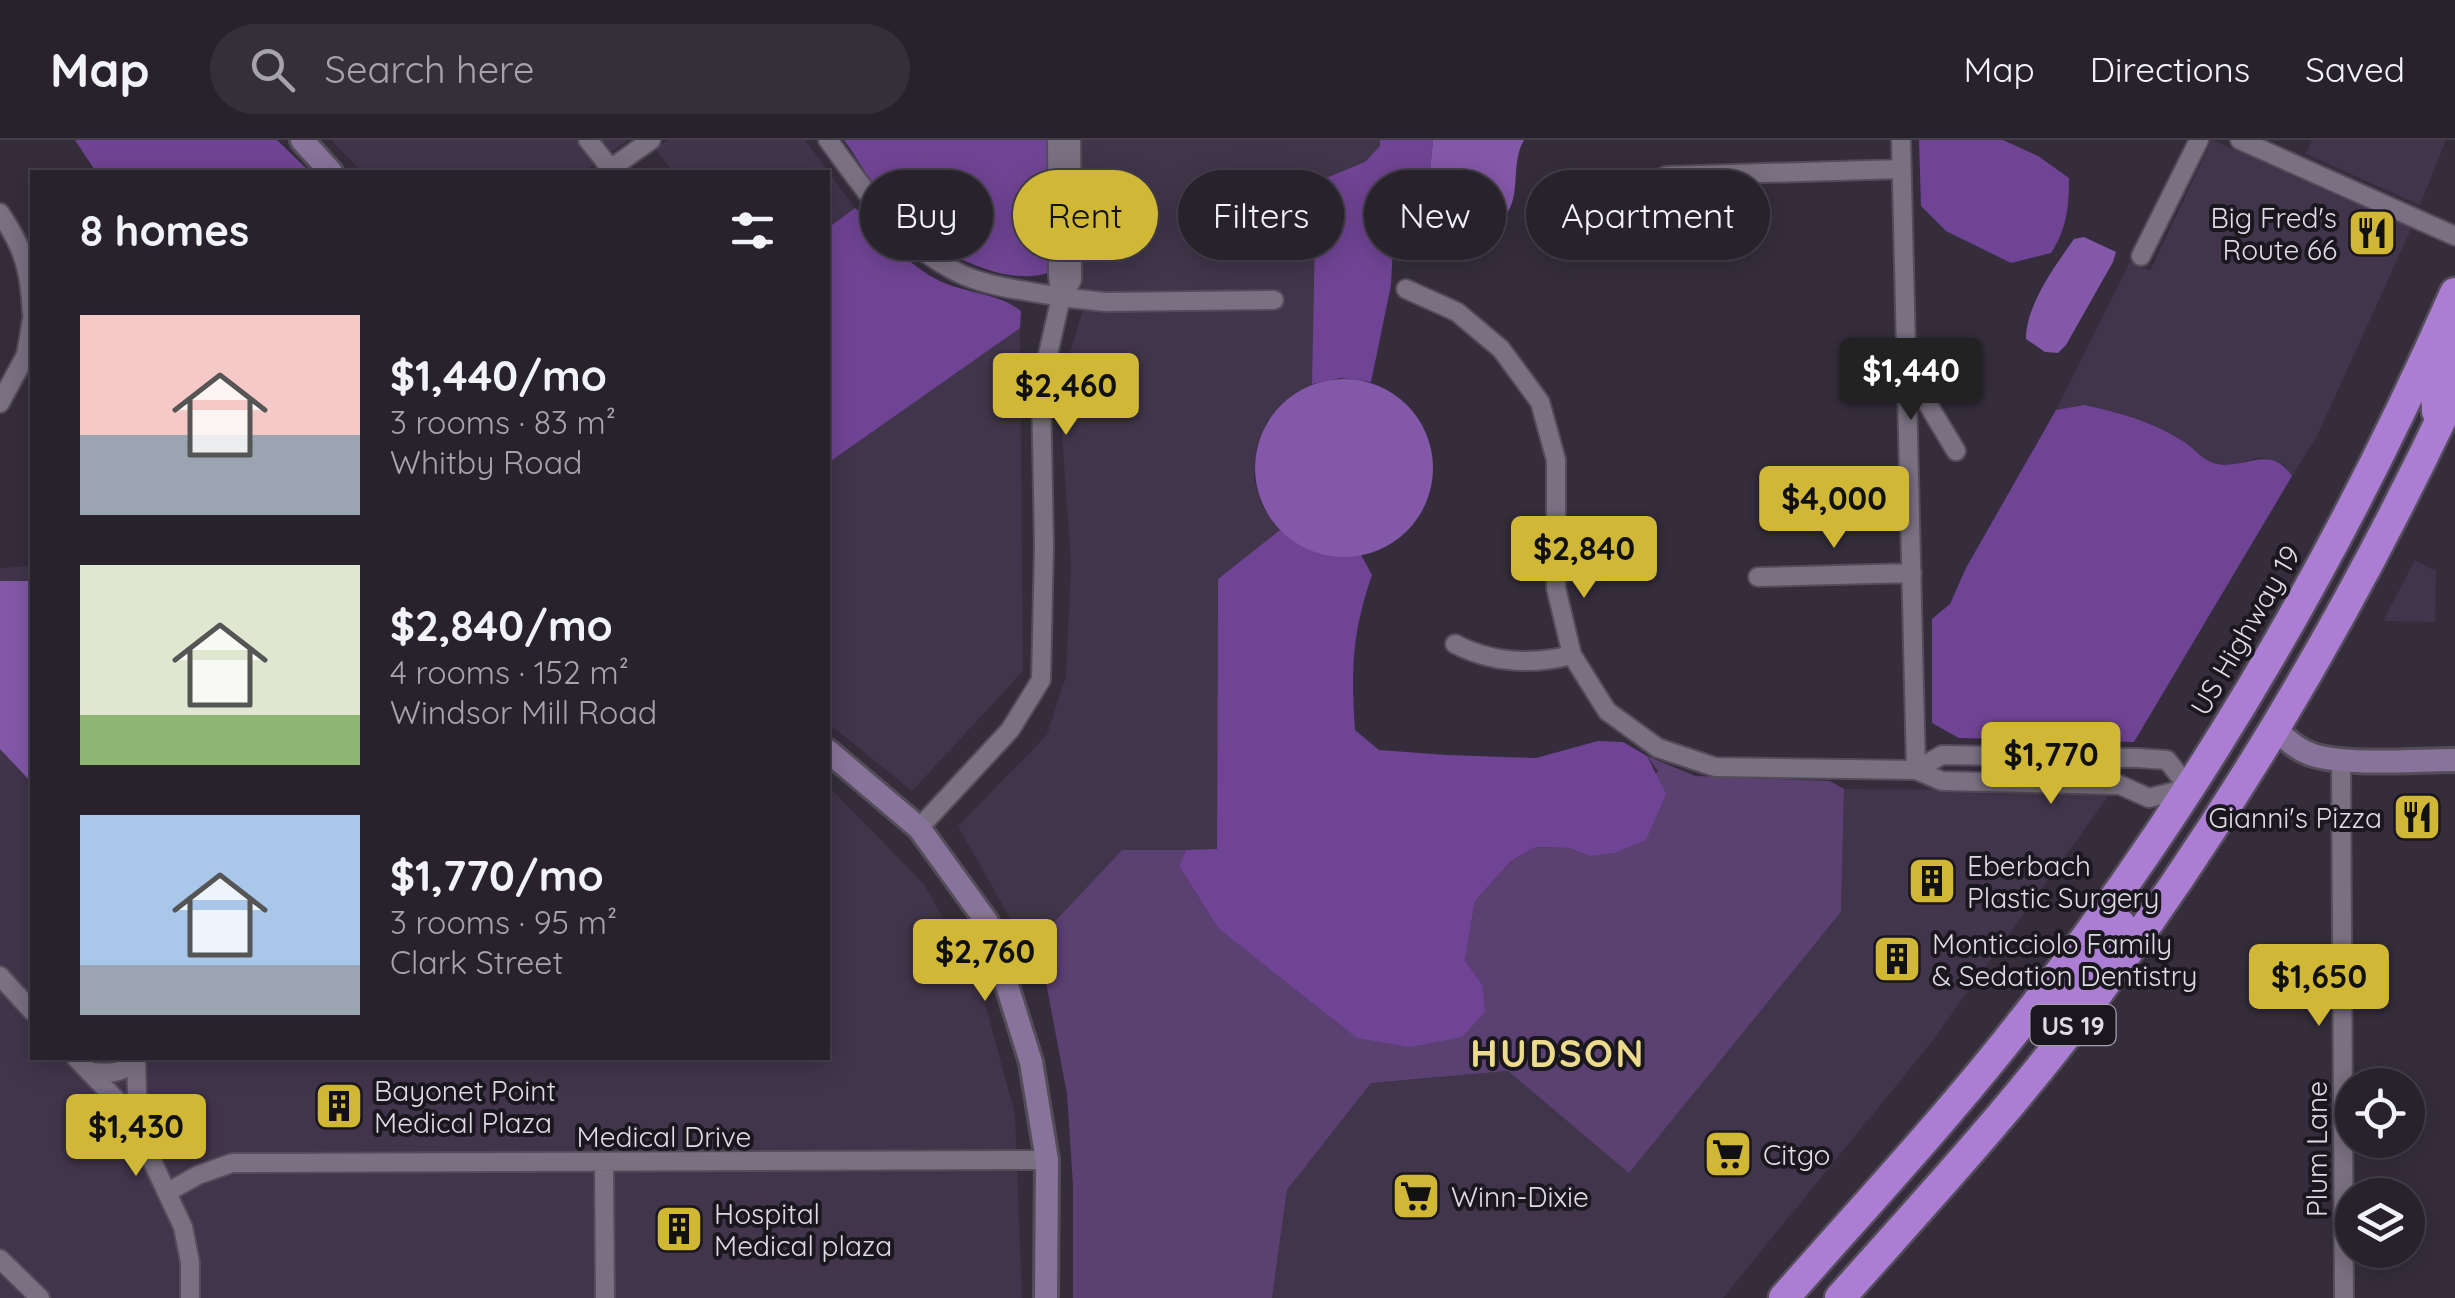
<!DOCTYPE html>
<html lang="en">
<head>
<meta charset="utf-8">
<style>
	body { margin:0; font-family:Quicksand,sans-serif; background:#342f39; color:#f1f3f6; height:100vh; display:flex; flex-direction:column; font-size:38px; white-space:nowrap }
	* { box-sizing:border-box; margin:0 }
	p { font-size:32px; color:#a5a4aa }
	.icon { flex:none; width:55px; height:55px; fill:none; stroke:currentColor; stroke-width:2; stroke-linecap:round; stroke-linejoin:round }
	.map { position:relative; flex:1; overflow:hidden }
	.panel { position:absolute; left:30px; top:30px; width:800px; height:890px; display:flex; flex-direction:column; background:#28222d; border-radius:0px; box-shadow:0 5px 25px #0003,0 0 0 2px #443f49 }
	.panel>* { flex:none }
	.guide { position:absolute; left:860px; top:30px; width:950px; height:90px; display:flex; gap:20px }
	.tools { position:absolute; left:2335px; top:928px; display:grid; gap:20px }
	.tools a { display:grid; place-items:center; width:90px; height:90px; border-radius:50%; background:#28222d; box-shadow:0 5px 25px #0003,0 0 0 2px #443f49; font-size:50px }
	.price { position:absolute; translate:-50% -85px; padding:0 22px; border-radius:10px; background:#d1b736; color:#111; font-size:32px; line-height:65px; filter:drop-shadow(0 2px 5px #0008) }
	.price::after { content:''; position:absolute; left:50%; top:60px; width:30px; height:22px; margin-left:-15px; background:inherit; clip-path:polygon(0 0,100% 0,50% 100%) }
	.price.selected { background:#222; color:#fff }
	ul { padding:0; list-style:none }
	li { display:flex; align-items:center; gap:30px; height:250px; padding:0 50px }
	li span { display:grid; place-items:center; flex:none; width:280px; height:200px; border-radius:0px; color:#555 }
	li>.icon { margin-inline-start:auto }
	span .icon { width:120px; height:120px; fill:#fffc; stroke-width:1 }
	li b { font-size:42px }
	h2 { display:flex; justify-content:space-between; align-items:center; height:120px; padding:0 50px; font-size:42px }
	.chip { padding:0 35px; border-radius:45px; background:#28222d; box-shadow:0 5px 25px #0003,0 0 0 2px #443f49; font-size:35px; line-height:90px }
	.chip.selected { background:#d1b736; color:#111 }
	header { display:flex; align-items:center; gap:60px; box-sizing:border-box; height:140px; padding:0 50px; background:#28222d; border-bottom:2px solid #443f49 }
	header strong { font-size:48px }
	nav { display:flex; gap:55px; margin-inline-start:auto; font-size:35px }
	.search { width:700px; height:90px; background:#342f39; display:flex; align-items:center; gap:25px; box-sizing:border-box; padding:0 35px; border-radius:55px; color:#a5a4aa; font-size:38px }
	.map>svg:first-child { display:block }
	.built { fill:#40354a }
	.green { fill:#5b4072 }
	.forest { fill:#704494 }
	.water { fill:#8458a9 }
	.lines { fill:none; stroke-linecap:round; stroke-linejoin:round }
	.street-casing { stroke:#534c59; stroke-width:22 }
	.secondary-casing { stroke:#534c59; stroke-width:28 }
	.highway-casing { stroke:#534c59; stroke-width:35 }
	.street { stroke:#797081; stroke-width:18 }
	.secondary { stroke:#88749a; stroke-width:22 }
	.highway { stroke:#ab7ed3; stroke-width:30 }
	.labels { text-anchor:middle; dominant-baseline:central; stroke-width:8; stroke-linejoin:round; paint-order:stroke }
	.shield { fill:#1a171e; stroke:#a4a0a9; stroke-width:2.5 }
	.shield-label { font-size:25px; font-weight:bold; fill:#dfdae4 }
	.poi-label { font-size:28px; fill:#dfdae4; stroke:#1a171e; text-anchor:start }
	.street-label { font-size:28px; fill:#dfdae4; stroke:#1a171e }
	.district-label { font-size:38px; font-weight:bold; letter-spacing:2.5px; fill:#ecdb8d; stroke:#1a171e }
</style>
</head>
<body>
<header>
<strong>Map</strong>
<div class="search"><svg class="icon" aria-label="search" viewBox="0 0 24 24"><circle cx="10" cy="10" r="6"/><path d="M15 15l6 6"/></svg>Search here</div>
<nav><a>Map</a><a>Directions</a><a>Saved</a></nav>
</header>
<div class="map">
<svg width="2455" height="1158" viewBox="0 0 2455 1158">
	<rect width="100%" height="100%" fill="#352d3c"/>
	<path class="built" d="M331,0H628L583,32H362Z
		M668,0H805L855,68L828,88V32H673L655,9Z
		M1081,0H1380V6L1365,22L1316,42L1314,244L1267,281L1256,309L1254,338L1262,366L1280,390L1218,439L1217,710H1122L1028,810L958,686L1047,595L1066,536L1071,424L1060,265L1062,239L1082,173Z
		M2212,0L2412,87L2318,294L2292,336L2284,324L2260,317L2234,326L2209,322L2181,300L2084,265L2056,270L2130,122L2150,131Z
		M2312,0H2446L2420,65L2306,14Z
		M1020,188L1023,531L912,651L828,583V323Z
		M2415,420L2436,431L2435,482L2383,481Z
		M32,426V918H828V646L923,743L960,808L987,871L1015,974L1022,1158H0V428Z
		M1844,649L2112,651L1930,904L1723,1158H1272L1287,1050L1371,943L1508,931L1629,1032L1841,772Z"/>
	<path class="green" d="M1647,616L1695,636L1830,641L1844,649L1841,772L1629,1033L1508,931L1371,943L1287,1050L1272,1158H1073V1045L1067,954L1045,837L1028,810L1122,710H1186L1179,726L1218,788L1281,836L1482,844L1465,820L1475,761L1511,721L1536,707L1570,708L1589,716L1658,631Z"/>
	<path class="forest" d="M75,0H277L310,32H96Z
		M844,0H1050V132C1006,149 936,111 903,81C880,60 863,26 844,0Z
		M1380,0H1433L1429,41L1404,54L1394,88L1391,145L1371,242L1341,238L1312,244L1316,42L1365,22L1380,6Z
		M1919,0H2003L2038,16L2069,38C2069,66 2067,89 2051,113L2011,123L1946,91L1921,66Z
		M855,68C882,94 912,131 947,144C973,154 999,154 1021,171L1020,188L828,323V88Z
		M2084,265C2117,272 2151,281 2181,300C2192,306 2201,319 2213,323C2244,332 2269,302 2292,336L2134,602L1959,598L1932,583V479L1950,464L1966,428L2056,270Z
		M1280,390C1307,410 1328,417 1361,415L1372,435C1352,493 1351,530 1355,590L1379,610L1447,615L1536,618L1598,601L1623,602L1647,616L1666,654L1646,700L1614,713L1589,716L1570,708L1536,707L1511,721L1475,761L1465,820L1482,844L1485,872L1462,897L1410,907L1357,898L1218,788L1179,726L1186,710L1217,709L1218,439Z"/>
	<path class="water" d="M1433,0H1524C1510,23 1522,55 1505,76C1477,72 1450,62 1429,41Z
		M2084,97L2116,112L2113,122L2066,205L2058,213L2045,212L2026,199C2026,165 2055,126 2074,99Z
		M1255 328a89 89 0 1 1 178 0a89 89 0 1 1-178 0Z
		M0,441H32V643L0,609Z"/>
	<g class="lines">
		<g class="street-casing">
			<path id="street" d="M588,0L611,29
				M828,0C867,53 901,107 963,135C993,148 1029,151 1061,157L1041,245L1044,406L1041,540L1010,590L919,688
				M1057,0L1058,136L1061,157
				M1901,0L1916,630
				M2240,0L2455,96
				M606,32L651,0
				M1628,54L1666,36L1902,29
				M0,73C24,108 30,131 32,173
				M2141,116L2199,0
				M1406,149L1457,172L1501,209L1540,262L1556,320V448L1572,515L1607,571L1658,608L1715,627L1916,630L1942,641L2120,645L2149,658L2189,648L2167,620L2138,618L1942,615L1916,630
				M1061,157L1105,162L1274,160
				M1061,157L1072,140L1071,0
				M1908,231L1956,311
				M0,263L26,215L32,179
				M1758,437L1912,433
				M1455,504C1492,523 1532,525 1572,515
				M2341,619L2344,1158
				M0,836L32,871
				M76,918L129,973L138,990
				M136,918L138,991L183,1087L190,1122V1158
				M89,932C108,933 123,936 134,918
				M604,1024L605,1158
				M168,1052L198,1035L232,1023L1047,1020
				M0,1119L40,1158"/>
		</g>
		<g class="secondary-casing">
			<path id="secondary" d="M302,0L331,32
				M2274,588C2286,599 2297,610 2313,615C2350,626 2415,620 2455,620
				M828,611L919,688L987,782L1031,922L1047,1020L1046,1158"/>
		</g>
		<g class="highway-casing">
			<path id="highway" d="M2437,271L2436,248L2455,205
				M2062,881L2080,842L2120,784
				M1784,1158C1864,1067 1947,978 2022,882C2197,660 2341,411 2455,153
				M1840,1158C1927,1060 2017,963 2095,857C2235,668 2355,463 2455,250"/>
		</g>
		<use href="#street" class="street"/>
		<use href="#secondary" class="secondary"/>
		<use href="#highway" class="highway"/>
	</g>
	<defs>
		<g id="restaurant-square" transform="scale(2.5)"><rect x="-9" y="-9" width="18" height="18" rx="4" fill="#d1b736" stroke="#1a171e"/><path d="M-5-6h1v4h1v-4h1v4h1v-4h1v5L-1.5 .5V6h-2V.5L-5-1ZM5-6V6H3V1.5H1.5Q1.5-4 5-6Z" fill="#111"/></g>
		<g id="building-square" transform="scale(2.5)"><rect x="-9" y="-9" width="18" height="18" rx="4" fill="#d1b736" stroke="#1a171e"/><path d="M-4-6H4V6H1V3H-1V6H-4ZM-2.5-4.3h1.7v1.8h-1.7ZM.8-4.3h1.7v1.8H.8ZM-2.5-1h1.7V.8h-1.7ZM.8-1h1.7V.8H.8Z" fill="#111"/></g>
		<g id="supermarket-square" transform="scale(2.5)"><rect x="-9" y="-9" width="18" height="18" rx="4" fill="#d1b736" stroke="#1a171e"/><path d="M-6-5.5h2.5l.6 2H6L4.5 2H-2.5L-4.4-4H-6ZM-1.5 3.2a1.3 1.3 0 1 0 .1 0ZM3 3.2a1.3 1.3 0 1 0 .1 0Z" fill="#111"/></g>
	</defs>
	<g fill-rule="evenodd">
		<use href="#restaurant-square" x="2372" y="93"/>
		<use href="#restaurant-square" x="2417" y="677"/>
		<use href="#building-square" x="1932" y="741"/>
		<use href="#building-square" x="1897" y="819"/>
		<use href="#building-square" x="339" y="966"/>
		<use href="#supermarket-square" x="1728" y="1014"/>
		<use href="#supermarket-square" x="1416" y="1056"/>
		<use href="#building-square" x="679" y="1089"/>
	</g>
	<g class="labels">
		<rect class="shield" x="2030.5" y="865" width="85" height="40" rx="8"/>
		<g class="shield-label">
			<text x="2073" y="885">US 19</text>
		</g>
		<g class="poi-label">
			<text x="2337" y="77" text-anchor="end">Big Fred's<tspan x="2337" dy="32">Route 66</tspan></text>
			<text x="2382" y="677" text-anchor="end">Gianni's Pizza</text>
			<text x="1967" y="725">Eberbach<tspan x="1967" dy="32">Plastic Surgery</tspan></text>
			<text x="1932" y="803">Monticciolo Family<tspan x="1932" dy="32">&amp; Sedation Dentistry</tspan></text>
			<text x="374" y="950">Bayonet Point<tspan x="374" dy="32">Medical Plaza</tspan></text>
			<text x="1763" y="1014">Citgo</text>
			<text x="1451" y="1056">Winn-Dixie</text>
			<text x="714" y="1073">Hospital<tspan x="714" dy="32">Medical plaza</tspan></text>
		</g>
		<g class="street-label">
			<text transform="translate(2245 490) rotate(-60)">US Highway 19</text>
			<text x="664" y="996">Medical Drive</text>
			<text transform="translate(2316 1009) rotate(-90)">Plum Lane</text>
		</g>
		<g class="district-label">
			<text x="1558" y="913">HUDSON</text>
		</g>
	</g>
</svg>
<div class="tools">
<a><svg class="icon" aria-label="locate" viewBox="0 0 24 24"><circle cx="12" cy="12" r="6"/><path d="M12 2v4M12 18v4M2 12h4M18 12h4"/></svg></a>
<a><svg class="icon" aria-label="layers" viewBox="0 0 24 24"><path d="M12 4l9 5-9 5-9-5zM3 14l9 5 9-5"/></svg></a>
</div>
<b class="price selected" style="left:1911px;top:283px">$1,440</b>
<b class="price" style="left:1066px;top:298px">$2,460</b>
<b class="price" style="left:1834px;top:411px">$4,000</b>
<b class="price" style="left:1584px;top:461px">$2,840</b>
<b class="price" style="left:2051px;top:667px">$1,770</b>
<b class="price" style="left:985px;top:864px">$2,760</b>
<b class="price" style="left:2319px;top:889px">$1,650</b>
<b class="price" style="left:136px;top:1039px">$1,430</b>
<div class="guide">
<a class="chip">Buy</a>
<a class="chip selected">Rent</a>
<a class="chip">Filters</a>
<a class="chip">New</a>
<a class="chip">Apartment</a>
</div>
<section class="panel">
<h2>8 homes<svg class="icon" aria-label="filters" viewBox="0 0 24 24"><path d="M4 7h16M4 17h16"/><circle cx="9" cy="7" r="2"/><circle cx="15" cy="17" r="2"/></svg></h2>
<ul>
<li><span style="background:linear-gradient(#f6c9c9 60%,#9aa5b1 0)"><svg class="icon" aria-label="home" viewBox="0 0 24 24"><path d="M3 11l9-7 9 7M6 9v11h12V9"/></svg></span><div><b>$1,440/mo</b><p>3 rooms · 83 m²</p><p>Whitby Road</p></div></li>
<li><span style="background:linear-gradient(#dfe7d0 75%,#8fb573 0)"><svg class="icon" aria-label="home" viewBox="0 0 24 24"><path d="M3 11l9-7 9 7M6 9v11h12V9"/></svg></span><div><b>$2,840/mo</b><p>4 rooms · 152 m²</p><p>Windsor Mill Road</p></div></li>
<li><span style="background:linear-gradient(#a9c7e8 75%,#9aa5b1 0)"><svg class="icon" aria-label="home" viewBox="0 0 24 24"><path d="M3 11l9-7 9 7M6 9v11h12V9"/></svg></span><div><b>$1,770/mo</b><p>3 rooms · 95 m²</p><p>Clark Street</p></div></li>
</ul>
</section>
</div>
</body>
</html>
